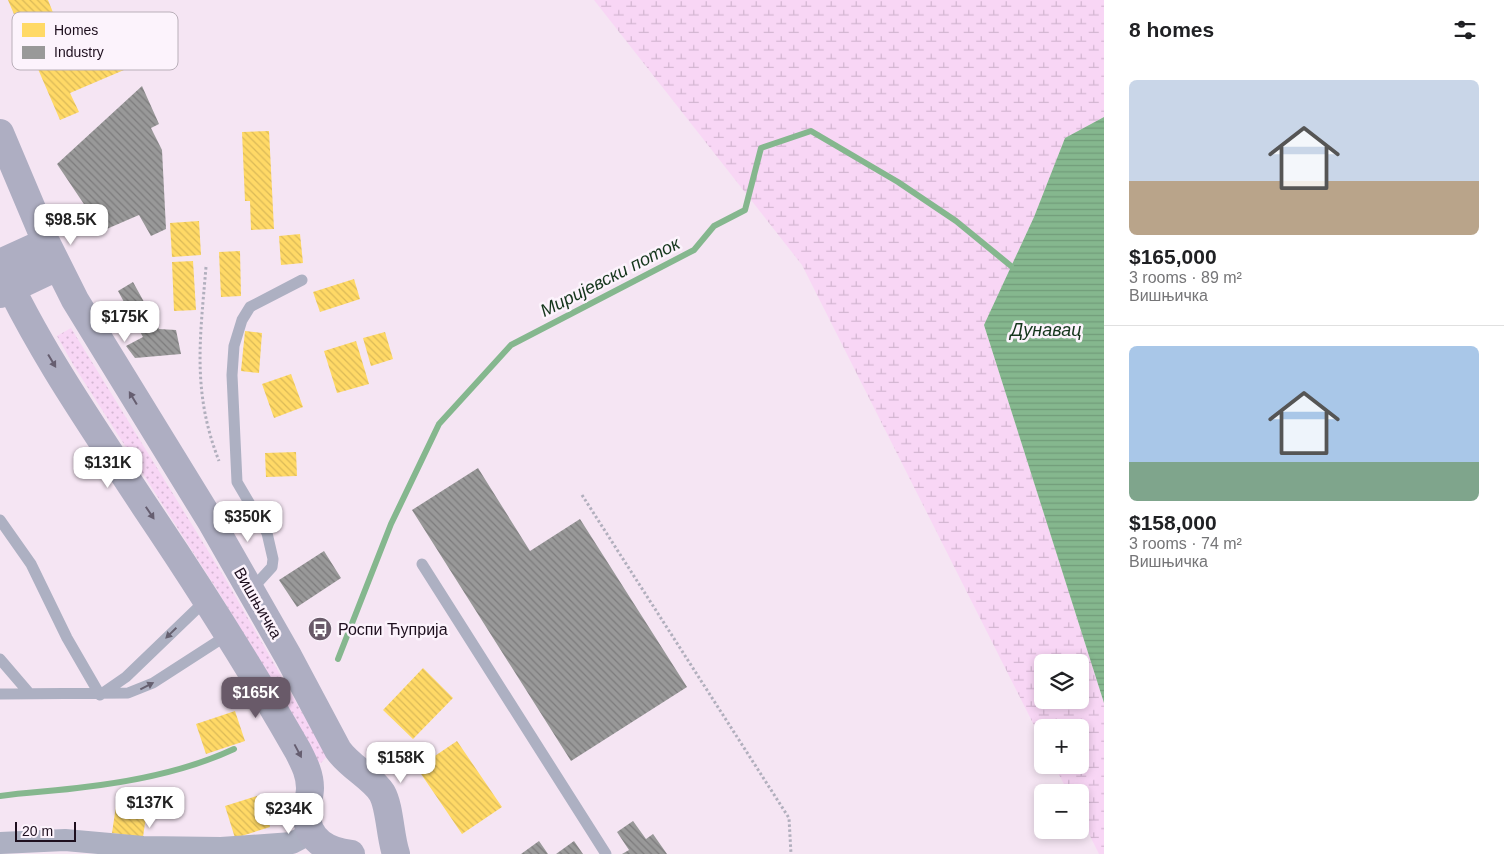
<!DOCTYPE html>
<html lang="en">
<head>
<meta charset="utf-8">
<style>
	body { margin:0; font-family:Arial,sans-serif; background:#f6f6f6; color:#202124; height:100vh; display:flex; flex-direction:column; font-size:19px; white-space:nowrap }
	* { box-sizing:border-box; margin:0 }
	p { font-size:16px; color:#757577 }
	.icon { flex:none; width:28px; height:28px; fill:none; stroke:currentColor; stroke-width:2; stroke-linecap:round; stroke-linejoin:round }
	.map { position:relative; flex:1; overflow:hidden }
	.side { display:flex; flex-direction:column; background:#fff; width:400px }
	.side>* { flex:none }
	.buttons { position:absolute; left:1034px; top:654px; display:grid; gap:10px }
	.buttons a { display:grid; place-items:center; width:55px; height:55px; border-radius:8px; background:#fff; box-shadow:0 2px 8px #0003; font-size:25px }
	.scale { position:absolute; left:15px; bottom:12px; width:61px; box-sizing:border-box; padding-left:5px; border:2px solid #1e0f1e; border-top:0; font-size:14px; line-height:18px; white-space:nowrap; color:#1e0f1e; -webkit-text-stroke:4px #fcf3fc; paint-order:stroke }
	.price { position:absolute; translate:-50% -42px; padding:0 11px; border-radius:10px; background:#fff; color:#222; font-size:16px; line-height:32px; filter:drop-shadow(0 1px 2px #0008) }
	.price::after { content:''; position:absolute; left:50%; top:30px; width:15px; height:11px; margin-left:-8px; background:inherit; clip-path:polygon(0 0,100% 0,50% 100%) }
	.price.selected { background:#695a69; color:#fff }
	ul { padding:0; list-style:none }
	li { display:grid; align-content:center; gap:10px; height:265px; padding:0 25px }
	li+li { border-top:1px solid #e0e0e0 }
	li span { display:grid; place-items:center; height:155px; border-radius:8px; color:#555 }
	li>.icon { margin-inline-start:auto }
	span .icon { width:90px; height:90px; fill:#fffc; stroke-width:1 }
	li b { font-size:21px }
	h2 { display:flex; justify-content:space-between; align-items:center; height:60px; padding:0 25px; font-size:21px }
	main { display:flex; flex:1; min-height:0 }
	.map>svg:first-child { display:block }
	.grass { fill:url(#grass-dots) }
	.wetland { fill:url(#wetland-marsh); fill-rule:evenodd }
	.water { fill:url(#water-rules) }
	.homes { fill:url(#homes-back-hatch) }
	.industry { fill:url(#industry-back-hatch) }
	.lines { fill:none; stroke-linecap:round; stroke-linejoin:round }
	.stream { stroke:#85b78e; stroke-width:6 }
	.path { stroke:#b1afbd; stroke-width:3; stroke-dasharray:2.5 2.5; stroke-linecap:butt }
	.lane { stroke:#adb0c2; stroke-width:11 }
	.street { stroke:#adb0c2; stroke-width:22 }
	.secondary { stroke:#aeaec2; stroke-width:28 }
	.oneway { fill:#665e70 }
	.oneway2 { fill:#666070 }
	.labels { text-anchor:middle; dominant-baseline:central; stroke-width:5; stroke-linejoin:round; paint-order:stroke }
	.street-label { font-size:16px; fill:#1e0f1e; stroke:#fcf3fc }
	.poi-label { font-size:16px; fill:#1e0f1e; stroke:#fcf3fc; text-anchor:start }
	.water-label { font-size:18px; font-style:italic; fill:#15361c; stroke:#fcf3fc }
	.key { fill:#fcf3fc; stroke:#b9afb9; stroke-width:1 }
	.key-label { font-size:14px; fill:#1e0f1e }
</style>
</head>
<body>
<main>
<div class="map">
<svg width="1104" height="854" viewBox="0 0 1104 854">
	<defs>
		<pattern id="grass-dots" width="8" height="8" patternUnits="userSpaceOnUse" patternTransform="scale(1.25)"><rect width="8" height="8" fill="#f8d6f5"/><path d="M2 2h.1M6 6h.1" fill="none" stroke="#d4b6d2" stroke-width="1.8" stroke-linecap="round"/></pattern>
		<pattern id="wetland-marsh" width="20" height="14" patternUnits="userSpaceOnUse" patternTransform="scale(1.25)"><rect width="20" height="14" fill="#f8d6f5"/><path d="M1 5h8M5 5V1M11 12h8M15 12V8" fill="none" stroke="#d4b6d2"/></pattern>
		<pattern id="water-rules" width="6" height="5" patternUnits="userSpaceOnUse" patternTransform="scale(1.25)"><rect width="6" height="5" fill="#85b78e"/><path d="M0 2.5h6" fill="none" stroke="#729c7a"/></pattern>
		<pattern id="homes-back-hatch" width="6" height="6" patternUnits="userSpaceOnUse" patternTransform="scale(1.25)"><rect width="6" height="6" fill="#ffd966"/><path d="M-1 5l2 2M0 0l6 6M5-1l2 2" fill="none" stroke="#dab958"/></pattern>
		<pattern id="industry-back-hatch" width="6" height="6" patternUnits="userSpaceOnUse" patternTransform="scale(1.25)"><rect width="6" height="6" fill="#999"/><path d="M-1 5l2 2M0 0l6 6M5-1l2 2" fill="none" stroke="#7c7b7c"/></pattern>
	</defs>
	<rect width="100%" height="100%" fill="#f5e5f3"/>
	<path class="grass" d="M71,328L226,580L327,756L321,763L318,762L221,596L74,366L57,336Z"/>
	<path class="wetland" d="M594,0H1104V117L1065,138L1034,217L984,325L1104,703V854H1099L1080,816V792H1068L1054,765H1080V728H1042V741L802,265ZM1042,662H1080V700H1042Z"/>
	<path class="water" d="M1104,117V703L984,325L1034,217L1065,138Z"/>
	<path class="homes" d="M8,0H48L58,25L24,38Z
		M110,37L124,70L70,93L79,112L60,120L38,69Z
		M269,131L274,229L251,230L250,201H245L242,132Z
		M199,221L201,255L172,257L170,223Z
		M300,234L303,263L281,265L279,236Z
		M240,251L241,296L221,297L219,252Z
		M193,261L196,310L174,311L172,262Z
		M354,279L360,299L320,312L313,292Z
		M245,331L262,333L259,373L241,371Z
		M385,332L393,359L371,366L363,338Z
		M356,341L369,384L337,393L324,351Z
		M291,374L303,407L274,418L262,384Z
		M296,452L297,476L266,477L265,453Z
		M423,668L453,698L413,739L383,710Z
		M235,711L245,741L206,754L196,724Z
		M457,741L502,807L462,834L417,768Z
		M118,792L149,796L143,837L112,833Z
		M260,795L270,827L235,838L225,806Z"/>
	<path class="industry" d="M142,86L159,124L151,128L162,150L166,229L151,236L139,215L102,231L57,164Z
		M133,282L159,329L176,330L181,354L135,358L126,346L143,337L118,291Z
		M478,468L530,551L580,519L687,687L571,761L412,510Z
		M324,551L341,578L297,607L279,580Z
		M633,821L646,839L653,834L667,854H622L629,850L617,832Z
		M539,841L548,854H521Z
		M574,841L583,854H556Z"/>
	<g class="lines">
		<path class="stream" d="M338,659L391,524L439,424L511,345L694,250L714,226L745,210L761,148L811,131L898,182L956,221L1011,266
			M0,796C28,792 57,791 85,787C136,781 187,771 234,749"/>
		<path class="path" d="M206,267C200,339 192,392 219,461
			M582,495L789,818L791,854"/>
		<path class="lane" d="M0,520L31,564L67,638L100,695
			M422,564L606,854
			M251,590L272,567L273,559L267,533L237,482L232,375L234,346L242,320L250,307L302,280
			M0,659L30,694
			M0,694L128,693L153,683L229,634
			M100,695L126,677L206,600"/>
		<path class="street" d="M0,843L65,840L143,847L221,848L292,843L311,833"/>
		<path class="secondary" d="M0,133L46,242L75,300L212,523L288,656L338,750C350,767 373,778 382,793C390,807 390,837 396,854
			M0,263L46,242
			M0,265C39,350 93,427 144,505C198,585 250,667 298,751C304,763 310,774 310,788C310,796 307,803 307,811C305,839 327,851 351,854
			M0,294L57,267"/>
	</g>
	<defs><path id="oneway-solid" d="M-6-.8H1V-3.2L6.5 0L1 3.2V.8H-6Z" transform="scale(1.25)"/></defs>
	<g class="oneway">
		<use href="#oneway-solid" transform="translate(52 361) rotate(59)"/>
		<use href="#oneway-solid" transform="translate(133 398) rotate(-121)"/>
		<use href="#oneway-solid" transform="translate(150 513) rotate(56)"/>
		<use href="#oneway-solid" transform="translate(298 751) rotate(62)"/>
	</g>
	<g class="oneway2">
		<use href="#oneway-solid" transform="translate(171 633) rotate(136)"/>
		<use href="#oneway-solid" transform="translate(147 686) rotate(-27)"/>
	</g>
	<defs>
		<g id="bus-disc" transform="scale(1.25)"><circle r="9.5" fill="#695a69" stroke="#fcf3fc"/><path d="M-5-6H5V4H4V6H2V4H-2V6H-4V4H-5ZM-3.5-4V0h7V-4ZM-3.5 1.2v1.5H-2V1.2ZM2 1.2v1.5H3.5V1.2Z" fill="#fff"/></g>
	</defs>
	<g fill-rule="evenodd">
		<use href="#bus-disc" x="320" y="629"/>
	</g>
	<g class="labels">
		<g class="street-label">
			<text transform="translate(258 603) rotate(60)">Вишњичка</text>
		</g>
		<g class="poi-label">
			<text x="338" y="629">Роспи Ћуприја</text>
		</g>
		<g class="water-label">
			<text transform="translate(610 277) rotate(-27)">Миријевски поток</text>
			<text x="1046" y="330">Дунавац</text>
		</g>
	</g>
	<rect x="12" y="12" width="166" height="58" rx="8" class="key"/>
	<rect x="22" y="23" width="23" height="14" fill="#ffd966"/>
	<rect x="22" y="46" width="23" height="13" fill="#999"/>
	<g class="key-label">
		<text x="54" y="35">Homes</text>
		<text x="54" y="57">Industry</text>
	</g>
</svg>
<div class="buttons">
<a><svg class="icon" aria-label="layers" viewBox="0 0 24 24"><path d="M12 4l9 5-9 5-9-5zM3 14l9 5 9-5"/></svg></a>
<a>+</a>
<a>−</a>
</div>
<div class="scale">20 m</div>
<b class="price" style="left:71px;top:246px">$98.5K</b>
<b class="price" style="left:125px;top:343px">$175K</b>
<b class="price" style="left:108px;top:489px">$131K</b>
<b class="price" style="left:248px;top:543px">$350K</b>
<b class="price selected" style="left:256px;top:719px">$165K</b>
<b class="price" style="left:401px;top:784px">$158K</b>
<b class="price" style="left:150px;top:829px">$137K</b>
<b class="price" style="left:289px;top:835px">$234K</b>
</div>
<section class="side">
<h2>8 homes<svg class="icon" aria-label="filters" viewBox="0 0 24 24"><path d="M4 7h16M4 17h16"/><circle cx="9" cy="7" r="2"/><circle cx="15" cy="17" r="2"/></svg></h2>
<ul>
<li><span style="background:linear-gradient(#c9d6e8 65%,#b9a48a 0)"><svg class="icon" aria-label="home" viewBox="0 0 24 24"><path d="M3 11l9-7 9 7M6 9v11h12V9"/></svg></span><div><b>$165,000</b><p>3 rooms · 89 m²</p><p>Вишњичка</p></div></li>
<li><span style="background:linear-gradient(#a9c7e8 75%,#7fa58c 0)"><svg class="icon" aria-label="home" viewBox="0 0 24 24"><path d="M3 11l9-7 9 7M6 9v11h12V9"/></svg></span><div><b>$158,000</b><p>3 rooms · 74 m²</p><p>Вишњичка</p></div></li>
</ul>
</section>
</main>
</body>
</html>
